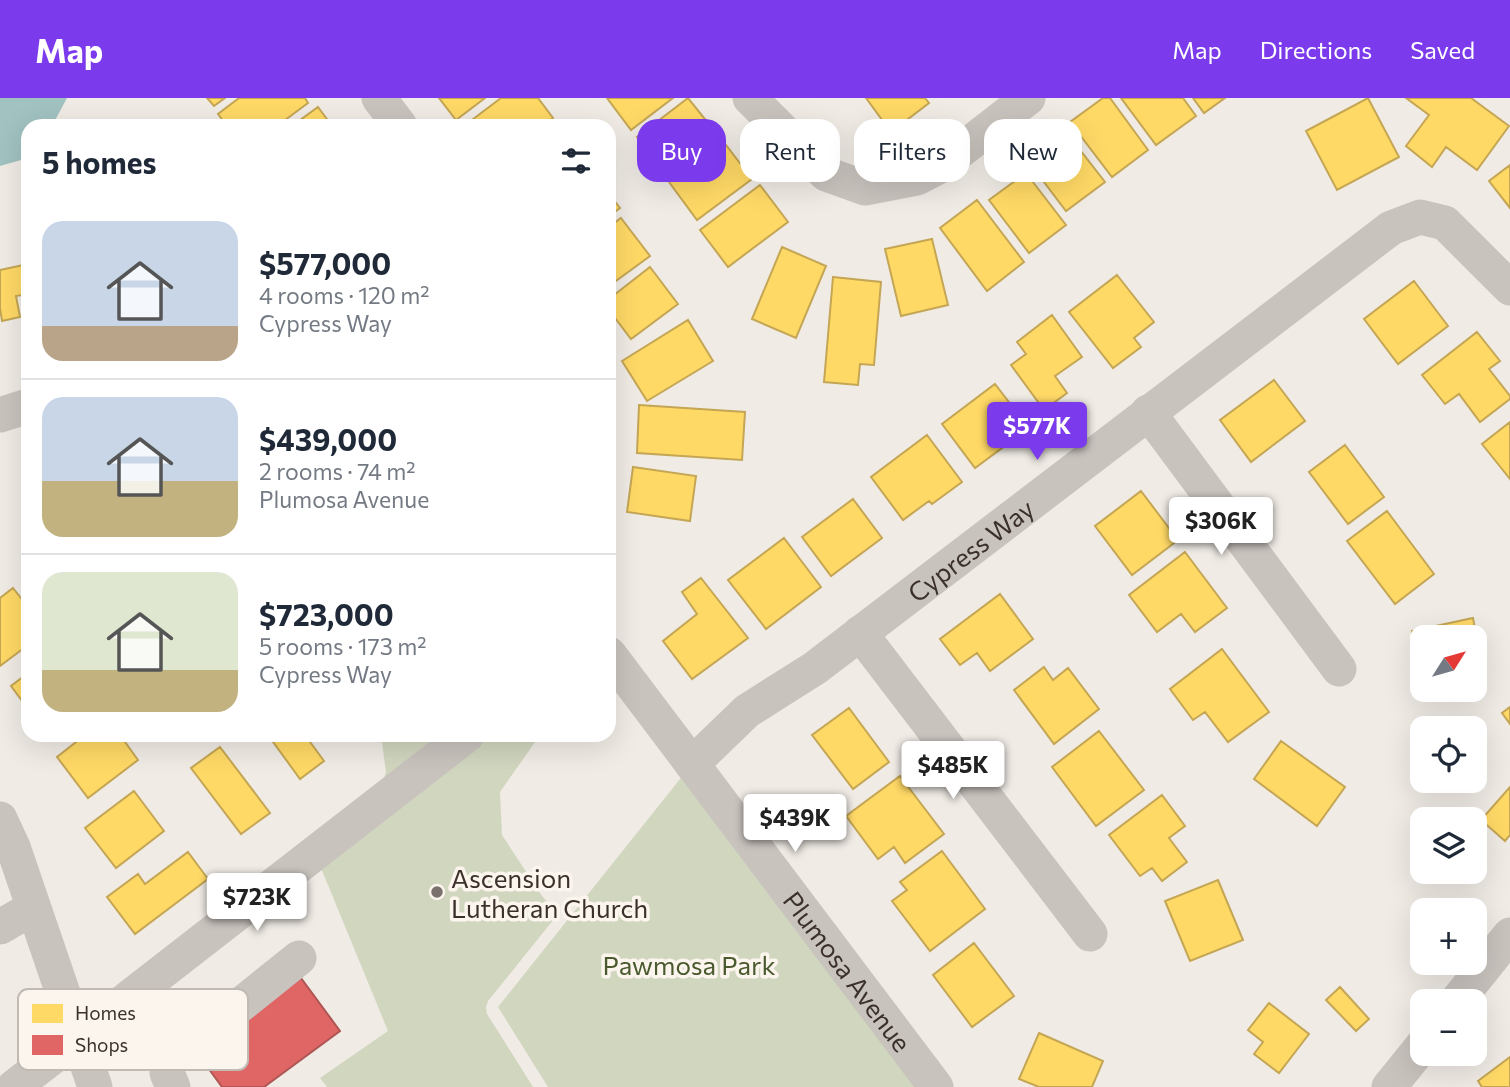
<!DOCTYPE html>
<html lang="en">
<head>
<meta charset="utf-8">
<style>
	body { margin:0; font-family:Commissioner,sans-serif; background:#f6f6f7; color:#1f2937; height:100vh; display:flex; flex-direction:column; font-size:26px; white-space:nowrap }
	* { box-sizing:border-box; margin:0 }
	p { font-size:23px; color:#747a83 }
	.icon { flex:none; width:38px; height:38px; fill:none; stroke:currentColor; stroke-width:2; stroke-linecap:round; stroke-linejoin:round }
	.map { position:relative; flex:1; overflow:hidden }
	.side { position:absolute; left:21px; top:21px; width:595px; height:623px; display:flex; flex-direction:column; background:#fff; border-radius:21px; box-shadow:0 7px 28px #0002 }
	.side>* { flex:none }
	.top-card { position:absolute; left:637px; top:21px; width:665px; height:63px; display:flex; gap:14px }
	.needle { width:46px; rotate:53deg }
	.buttons { position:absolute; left:1410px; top:527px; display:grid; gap:14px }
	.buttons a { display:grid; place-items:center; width:77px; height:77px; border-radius:14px; background:#fff; box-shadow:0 7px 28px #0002; font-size:35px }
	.price { position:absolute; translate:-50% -60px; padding:0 16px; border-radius:7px; background:#fff; color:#222; font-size:23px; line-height:46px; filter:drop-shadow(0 2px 4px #0008) }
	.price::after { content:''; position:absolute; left:50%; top:42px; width:21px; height:16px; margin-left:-10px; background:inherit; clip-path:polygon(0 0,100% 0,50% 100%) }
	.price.active { background:#7c3aed; color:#fff }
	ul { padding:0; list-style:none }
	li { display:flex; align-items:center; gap:21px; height:175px; padding:0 21px }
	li+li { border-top:2px solid #e0e1e3 }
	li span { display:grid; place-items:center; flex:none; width:196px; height:140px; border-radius:21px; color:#555 }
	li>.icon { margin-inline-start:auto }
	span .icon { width:84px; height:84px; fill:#fffc; stroke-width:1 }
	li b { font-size:30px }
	h2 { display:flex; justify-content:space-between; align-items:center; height:84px; padding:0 21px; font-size:30px }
	.tag { padding:0 24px; border-radius:21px; background:#fff; box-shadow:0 7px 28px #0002; font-size:24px; line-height:63px }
	.tag.active { background:#7c3aed; color:#fff }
	header { display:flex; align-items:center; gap:42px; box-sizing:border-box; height:98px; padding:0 35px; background:#7c3aed; color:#fff }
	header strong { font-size:33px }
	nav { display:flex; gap:38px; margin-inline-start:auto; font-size:24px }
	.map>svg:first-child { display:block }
	.green { fill:#d1d6bf }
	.water { fill:#a1c2c1 }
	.homes { fill:#ffd966; stroke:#c4a654; stroke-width:2 }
	.shops { fill:#e06666; stroke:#ae5654; stroke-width:2 }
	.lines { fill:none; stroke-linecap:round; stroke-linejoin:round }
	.minor { stroke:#c9c3be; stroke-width:35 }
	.poi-dot { fill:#7a716c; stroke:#fbf5ee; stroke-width:2.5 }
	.labels { text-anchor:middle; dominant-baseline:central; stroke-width:7; stroke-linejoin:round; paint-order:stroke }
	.street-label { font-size:26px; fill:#3b302b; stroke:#fbf5ee }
	.poi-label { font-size:26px; fill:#3b302b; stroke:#fbf5ee; text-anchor:start }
	.park-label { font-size:26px; fill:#4a5a2e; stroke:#fbf5ee }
	.key { fill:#fbf5ee; stroke:#c1bab4; stroke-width:2 }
	.key-label { font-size:19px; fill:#3b302b }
</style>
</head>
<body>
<header>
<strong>Map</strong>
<nav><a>Map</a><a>Directions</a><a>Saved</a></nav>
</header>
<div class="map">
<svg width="1510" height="989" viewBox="0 0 1510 989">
	<rect width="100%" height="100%" fill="#f0ebe5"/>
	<path class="green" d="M381,637H446L382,687L386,674Z
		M487,637H540L500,694L502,737L542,798L558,816L488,903L486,909L487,916L533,989H327L320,980L388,933L321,770L335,755Z
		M692,666L936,989H548L498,909Z"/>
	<path class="water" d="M0,0H67L52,28H28V60L0,68Z"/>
	<path class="homes" d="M207,0H225L214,8Z
		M239,0H305L308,5L277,28H248L245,24L239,28H227L218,16Z
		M439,0H485L456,22Z
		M501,0H538L553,20L542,28H464Z
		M607,0H673L631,32Z
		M688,0L717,36L665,76L637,39Z
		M866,0H925L929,5L891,34Z
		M1103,0H1110L1148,52L1112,79L1070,24Z
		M1121,0H1183L1196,18L1156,47Z
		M1193,0H1225L1204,15Z
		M1368,0L1399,59L1337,92L1306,33Z
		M1406,0H1471L1509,28L1477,72L1446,49L1432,69L1406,48L1429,17Z
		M318,9L332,28H292Z
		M1063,30L1105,84L1066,113L1025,59Z
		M723,43L752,81L697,122L669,84Z
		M1510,67V110L1489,83Z
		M1026,75L1066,127L1029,155L989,102Z
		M760,87L788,124L728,169L700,132Z
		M609,96L620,110L609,118Z
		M977,102L1024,164L987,193L940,130Z
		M621,120L650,158L609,188V129Z
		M932,141L948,207L901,218L885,151Z
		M782,149L826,168L796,240L752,221Z
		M28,166V196L16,198L20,219L2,223L0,210V172Z
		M650,169L678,206L631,241L609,212V201Z
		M1117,177L1154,224L1134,240L1141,249L1113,270L1069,214Z
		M833,179L881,184L874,267L860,266L858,287L824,284Z
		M1414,183L1448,228L1398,266L1364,221Z
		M1052,217L1082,259L1055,278L1067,295L1044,312L1011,267L1026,256L1017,244Z
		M688,222L713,263L647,303L622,263Z
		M1477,234L1500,263L1489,271L1510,298V301L1480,324L1459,296L1445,306L1422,277Z
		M1274,282L1305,323L1251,364L1220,322Z
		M995,286L1029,330L975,370L942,326Z
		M639,307L745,314L742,362L637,355Z
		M1510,324V381L1482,346Z
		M927,337L962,384L932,406L929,403L903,422L871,379Z
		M1345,347L1384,399L1348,426L1309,374Z
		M633,369L696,378L690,423L627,414Z
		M1141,393L1178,442L1132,477L1095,428Z
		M853,401L882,440L831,478L802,439Z
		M1387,413L1434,476L1395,506L1347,443Z
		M784,440L821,489L766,531L728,482Z
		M1185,454L1227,510L1195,534L1181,516L1157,534L1129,497Z
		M701,480L748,540L692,581L663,543L697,516L682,494Z
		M13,490L28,509V547L0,568V500Z
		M1000,496L1033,541L990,573L977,555L960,567L940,541Z
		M1473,520L1480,558L1475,559V539H1423V584L1412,533Z
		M1222,551L1269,614L1228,644L1205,614L1193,622L1170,591Z
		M1044,569L1053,582L1068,570L1099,611L1054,646L1014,592Z
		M28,575V611L11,588Z
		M1424,592H1467V594L1426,602Z
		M1510,609V626L1502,615Z
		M849,610L889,664L853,691L812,637Z
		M1099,633L1144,692L1096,728L1052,669Z
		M85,637H120L138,662L88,700L57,659Z
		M268,637H305L324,663L300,681Z
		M1281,643L1345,689L1317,728L1254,681Z
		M220,649L270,715L241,736L191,670Z
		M900,678L944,736L905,765L894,749L878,761L846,718Z
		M1510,689V737L1505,743L1481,722Z
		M134,693L164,733L116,770L85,730Z
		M1162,697L1185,728L1169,740L1187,764L1162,783L1152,770L1140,778L1109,737Z
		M1423,735V757L1412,743Z
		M942,753L985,811L930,853L892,803L907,792L900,784Z
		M188,754L208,781L135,836L107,799L138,776L145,786Z
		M1218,782L1243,842L1190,863L1165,803Z
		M974,845L1014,898L972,929L933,877Z
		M1340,889L1369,921L1356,933L1326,902Z
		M1269,905L1309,936L1279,975L1254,956L1263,944L1248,932Z
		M1039,935L1103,963L1092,989H1039L1019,981Z
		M1510,959V989H1482L1478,983Z"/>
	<path class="shops" d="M301,880L340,933L264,989H222L198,956Z"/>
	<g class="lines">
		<g class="minor">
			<path d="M379,0L400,28"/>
			<path d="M750,0L826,76L865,90L917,80L942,67L1028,0"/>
			<path d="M1148,314L1339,571"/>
			<path d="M0,317L28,308"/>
			<path d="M860,535L1090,836"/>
			<path id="s1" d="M609,556L936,989"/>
			<path id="s2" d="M692,666L747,613L815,570L1391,130L1420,119L1445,125L1510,190"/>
			<path d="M0,721L13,749L95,989"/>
			<path d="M0,829L33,810"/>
			<path d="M1457,903L1510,837"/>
			<path d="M14,989L467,637"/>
			<path d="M173,989L167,975L169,964L299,860"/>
			<path d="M1389,989L1423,947"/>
		</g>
	</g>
	<circle class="poi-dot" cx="437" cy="794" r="7"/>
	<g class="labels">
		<g class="street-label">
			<text stroke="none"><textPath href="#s2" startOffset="352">Cypress Way</textPath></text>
			<text stroke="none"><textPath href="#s1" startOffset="397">Plumosa Avenue</textPath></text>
		</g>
		<g class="poi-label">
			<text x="451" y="779">Ascension<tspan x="451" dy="30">Lutheran Church</tspan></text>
		</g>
		<g class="park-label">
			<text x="689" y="866">Pawmosa Park</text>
		</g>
	</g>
	<rect x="18" y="891" width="230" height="81" rx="10" class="key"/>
	<rect x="32" y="906" width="31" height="19" fill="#ffd966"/>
	<rect x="32" y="937" width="31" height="20" fill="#e06666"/>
	<g class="key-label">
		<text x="75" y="922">Homes</text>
		<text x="75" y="954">Shops</text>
	</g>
</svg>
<div class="buttons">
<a><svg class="needle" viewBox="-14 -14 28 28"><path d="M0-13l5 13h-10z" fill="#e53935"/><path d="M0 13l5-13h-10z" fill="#747a83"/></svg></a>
<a><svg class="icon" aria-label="locate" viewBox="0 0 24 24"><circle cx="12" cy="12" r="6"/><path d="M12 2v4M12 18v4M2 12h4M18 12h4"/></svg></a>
<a><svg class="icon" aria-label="layers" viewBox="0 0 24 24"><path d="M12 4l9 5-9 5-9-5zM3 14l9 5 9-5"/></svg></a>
<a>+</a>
<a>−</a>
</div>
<b class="price active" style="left:1037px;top:364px">$577K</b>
<b class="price" style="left:1221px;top:459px">$306K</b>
<b class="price" style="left:953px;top:703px">$485K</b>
<b class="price" style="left:795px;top:756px">$439K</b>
<b class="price" style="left:257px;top:835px">$723K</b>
<div class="top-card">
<a class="tag active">Buy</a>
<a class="tag">Rent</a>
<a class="tag">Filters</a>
<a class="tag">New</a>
</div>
<section class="side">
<h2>5 homes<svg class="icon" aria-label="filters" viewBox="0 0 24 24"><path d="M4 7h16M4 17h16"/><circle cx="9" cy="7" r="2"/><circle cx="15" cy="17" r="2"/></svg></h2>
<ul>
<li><span style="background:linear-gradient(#c9d6e8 75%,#b9a48a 0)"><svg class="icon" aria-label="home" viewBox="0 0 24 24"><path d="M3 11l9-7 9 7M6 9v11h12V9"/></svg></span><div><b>$577,000</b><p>4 rooms · 120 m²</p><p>Cypress Way</p></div></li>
<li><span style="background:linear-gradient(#c9d6e8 60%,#c2b280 0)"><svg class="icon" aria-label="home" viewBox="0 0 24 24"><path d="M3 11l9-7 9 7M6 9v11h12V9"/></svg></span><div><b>$439,000</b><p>2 rooms · 74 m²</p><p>Plumosa Avenue</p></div></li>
<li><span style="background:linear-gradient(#dfe7d0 70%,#c2b280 0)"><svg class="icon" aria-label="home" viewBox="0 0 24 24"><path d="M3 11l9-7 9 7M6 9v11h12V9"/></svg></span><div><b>$723,000</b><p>5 rooms · 173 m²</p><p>Cypress Way</p></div></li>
</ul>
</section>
</div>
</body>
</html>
